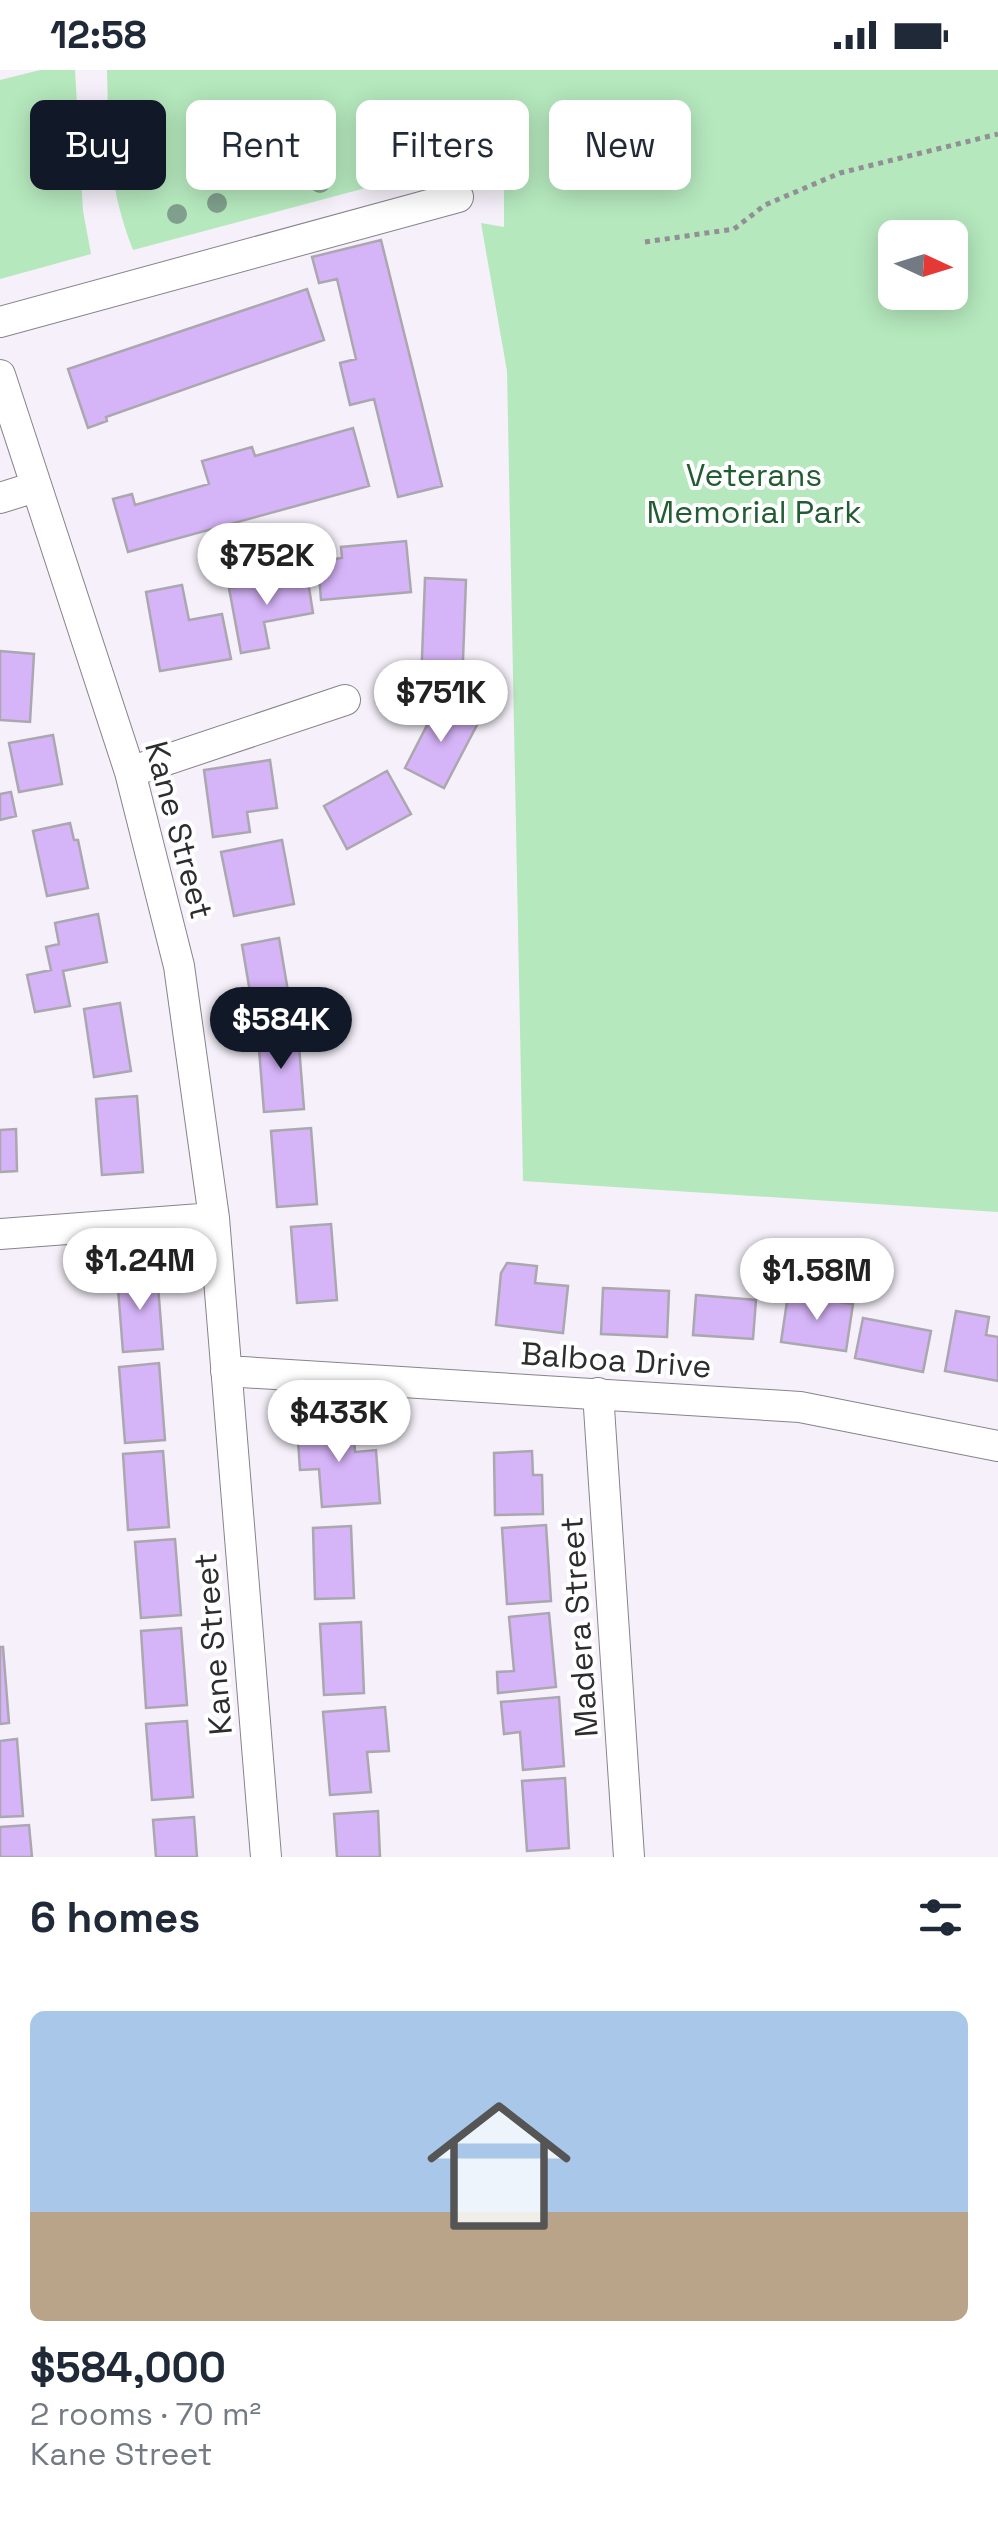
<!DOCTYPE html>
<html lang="en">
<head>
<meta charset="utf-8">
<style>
	body { margin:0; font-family:"Space Grotesk",sans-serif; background:#f2f2f3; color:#1f2937; height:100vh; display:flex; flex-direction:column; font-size:38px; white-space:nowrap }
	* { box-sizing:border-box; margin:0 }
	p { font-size:32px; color:#747a83 }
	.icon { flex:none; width:55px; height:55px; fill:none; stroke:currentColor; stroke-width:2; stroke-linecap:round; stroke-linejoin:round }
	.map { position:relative; height:1787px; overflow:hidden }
	.drawer { display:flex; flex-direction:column; background:#fff; flex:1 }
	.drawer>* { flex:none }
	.guide { position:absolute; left:30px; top:30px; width:940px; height:90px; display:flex; gap:20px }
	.needle { width:65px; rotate:94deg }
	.buttons { position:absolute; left:878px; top:150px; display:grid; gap:20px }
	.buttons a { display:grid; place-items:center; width:90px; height:90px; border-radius:15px; background:#fff; box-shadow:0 5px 25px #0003; font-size:50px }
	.price { position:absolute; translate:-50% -85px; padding:0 22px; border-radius:35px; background:#fff; color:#222; font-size:32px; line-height:65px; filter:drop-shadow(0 2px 5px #0008) }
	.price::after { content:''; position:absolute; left:50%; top:60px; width:30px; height:22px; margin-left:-15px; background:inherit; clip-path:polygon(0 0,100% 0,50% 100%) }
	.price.on { background:#111827; color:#fff }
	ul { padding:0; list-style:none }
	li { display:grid; align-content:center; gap:20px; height:530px; padding:0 30px }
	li+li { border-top:2px solid #e0e1e3 }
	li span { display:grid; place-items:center; height:310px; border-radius:15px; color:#555 }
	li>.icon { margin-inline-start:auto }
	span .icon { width:180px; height:180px; fill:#fffc; stroke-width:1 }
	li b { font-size:42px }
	h2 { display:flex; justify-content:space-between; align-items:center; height:120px; padding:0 30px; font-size:42px }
	.chip { padding:0 35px; border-radius:15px; background:#fff; box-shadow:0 5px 25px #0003; font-size:35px; line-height:90px }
	.chip.on { background:#111827; color:#fff }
	.status { display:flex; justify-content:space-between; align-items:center; height:70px; padding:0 50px; background:#fff; direction:ltr }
	.status svg { height:28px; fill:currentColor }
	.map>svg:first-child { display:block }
	.green { fill:#b5e8bd; fill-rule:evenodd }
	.building { fill:#d6b4f8; stroke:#aba7af; stroke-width:2.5 }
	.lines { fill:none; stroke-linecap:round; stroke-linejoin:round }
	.minor-casing { stroke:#87838b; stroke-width:32 }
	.path { stroke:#928f95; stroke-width:5; stroke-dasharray:5 5; stroke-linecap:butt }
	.minor { stroke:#fff; stroke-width:30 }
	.tree { fill:#809f8c }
	.labels { text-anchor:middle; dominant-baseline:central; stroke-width:8; stroke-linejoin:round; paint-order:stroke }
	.park-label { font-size:32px; fill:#215c32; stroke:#fff }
	.street-label { font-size:32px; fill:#2d2c2f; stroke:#fff }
</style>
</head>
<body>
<div class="status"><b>12:58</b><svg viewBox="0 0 49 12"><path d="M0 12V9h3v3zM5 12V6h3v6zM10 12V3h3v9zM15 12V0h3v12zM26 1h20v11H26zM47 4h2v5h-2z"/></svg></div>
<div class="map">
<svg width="998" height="1787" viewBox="0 0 998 1787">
	<rect width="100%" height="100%" fill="#f5f0f9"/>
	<path class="green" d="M40,0H75L83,141L91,184L0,209V10Z
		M107,0H998V1142L523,1111L507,301L481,153L504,157V113L487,102L422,103L133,180C107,112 109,71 107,0ZM895,168H950V222H895Z"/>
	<path class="building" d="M381,170L442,416L398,427L374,329L350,335L340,293L356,289L337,209L319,213L312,187Z
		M307,219L324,270L106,347L107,351L88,358L68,299Z
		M353,358L369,416L128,482L113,429L132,424L135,435L209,414L202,391L252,377L255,386Z
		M406,471L411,522L321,530L318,491L342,488L341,477Z
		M307,505L313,543L264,552L269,578L241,583L229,518Z
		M425,508L466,510L462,616L421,614Z
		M182,515L189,550L222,544L231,589L160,601L146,522Z
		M0,581L34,584L30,652L0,650Z
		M439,632L478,653L444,718L405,698Z
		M53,665L62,714L19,722L9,673Z
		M270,690L277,738L247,742L250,762L213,767L204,700Z
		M387,701L411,744L347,779L324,736Z
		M11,722L16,746L0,750V724Z
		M70,753L74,770H78L88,818L47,826L33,761Z
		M282,770L294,834L234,846L221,782Z
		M98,844L107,892L63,901L70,936L35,942L27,905L51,900L46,877L59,874L55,853Z
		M279,868L291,939L254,946L242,875Z
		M120,933L131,1001L94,1007L84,939Z
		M298,963L304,1039L264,1042L258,966Z
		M137,1026L143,1102L102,1105L96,1029Z
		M311,1058L317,1134L277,1137L271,1061Z
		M16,1059L17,1101L0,1102V1060Z
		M331,1154L337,1230L297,1233L291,1157Z
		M507,1193L537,1196L535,1213L568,1216L563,1263L496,1255L501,1203Z
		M157,1203L163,1279L123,1282L117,1206Z
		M603,1218L669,1221L667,1267L601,1264Z
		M696,1225L756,1230L753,1269L693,1265Z
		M788,1225L853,1234L846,1281L781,1272Z
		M956,1241L989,1247L986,1265L998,1267V1311L945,1301Z
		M863,1248L931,1261L923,1302L855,1288Z
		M159,1293L165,1370L125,1373L119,1297Z
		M353,1352L355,1382L376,1380L380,1433L322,1437L319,1399L300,1400L297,1356Z
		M163,1381L169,1457L128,1460L123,1384Z
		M532,1381L533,1405H542L543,1444L495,1445L494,1383Z
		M546,1455L551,1531L507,1534L502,1458Z
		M351,1456L354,1528L315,1529L313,1458Z
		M175,1469L181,1545L141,1548L135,1472Z
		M549,1543L556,1617L498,1623L497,1602L514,1601L509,1547Z
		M361,1552L364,1623L324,1625L320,1554Z
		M181,1558L187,1635L146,1638L141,1561Z
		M0,1577H3L9,1653L0,1654Z
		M559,1627L564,1696L523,1700L520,1662L504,1664L501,1632Z
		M385,1637L389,1681L367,1682L371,1722L330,1725L323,1642Z
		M187,1651L193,1727L152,1730L146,1654Z
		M17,1669L23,1746L0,1747V1671Z
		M565,1708L569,1778L527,1781L522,1711Z
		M378,1741L380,1787H337L334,1744Z
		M194,1747L197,1787H156L153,1750Z
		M29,1755L32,1787H0V1757Z"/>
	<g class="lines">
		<g class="minor-casing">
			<path id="minor" d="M0,252L458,127
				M0,305L130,702L179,896L214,1148L266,1787
				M0,428L35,417
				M130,702L345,630
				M0,1164L214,1148
				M226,1301L800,1337L998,1376
				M598,1323L629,1787"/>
		</g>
		<path class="path" d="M645,172L734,159L765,135L840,103L998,64"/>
		<use href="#minor" class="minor"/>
	</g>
	<g class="tree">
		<circle cx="488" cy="50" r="10"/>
		<circle cx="320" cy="113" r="10"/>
		<circle cx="217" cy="133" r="10"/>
		<circle cx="177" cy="144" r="10"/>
	</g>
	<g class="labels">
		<g class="park-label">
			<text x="754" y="405">Veterans<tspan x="754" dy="37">Memorial Park</tspan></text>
		</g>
		<g class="street-label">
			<text transform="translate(179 760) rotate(75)">Kane Street</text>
			<text transform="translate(616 1290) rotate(4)">Balboa Drive</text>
			<text transform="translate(579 1557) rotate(-94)">Madera Street</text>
			<text transform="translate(213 1574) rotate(-95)">Kane Street</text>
		</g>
	</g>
</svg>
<div class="buttons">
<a><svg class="needle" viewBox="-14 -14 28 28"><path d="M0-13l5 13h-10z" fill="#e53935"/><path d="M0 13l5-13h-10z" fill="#747a83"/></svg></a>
</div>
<b class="price" style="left:267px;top:538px">$752K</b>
<b class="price" style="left:441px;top:675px">$751K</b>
<b class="price on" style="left:281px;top:1002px">$584K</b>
<b class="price" style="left:140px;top:1243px">$1.24M</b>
<b class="price" style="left:817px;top:1253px">$1.58M</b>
<b class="price" style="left:339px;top:1395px">$433K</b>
<div class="guide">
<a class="chip on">Buy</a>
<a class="chip">Rent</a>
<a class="chip">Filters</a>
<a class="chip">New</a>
</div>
</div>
<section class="drawer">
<h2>6 homes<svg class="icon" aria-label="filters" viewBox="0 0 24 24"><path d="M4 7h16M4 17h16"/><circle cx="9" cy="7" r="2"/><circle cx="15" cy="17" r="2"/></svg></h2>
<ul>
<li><span style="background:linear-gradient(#a9c7e8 65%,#b9a48a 0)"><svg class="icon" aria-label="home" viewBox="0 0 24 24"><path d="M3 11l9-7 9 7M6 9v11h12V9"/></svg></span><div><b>$584,000</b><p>2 rooms · 70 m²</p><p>Kane Street</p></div></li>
</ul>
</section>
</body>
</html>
